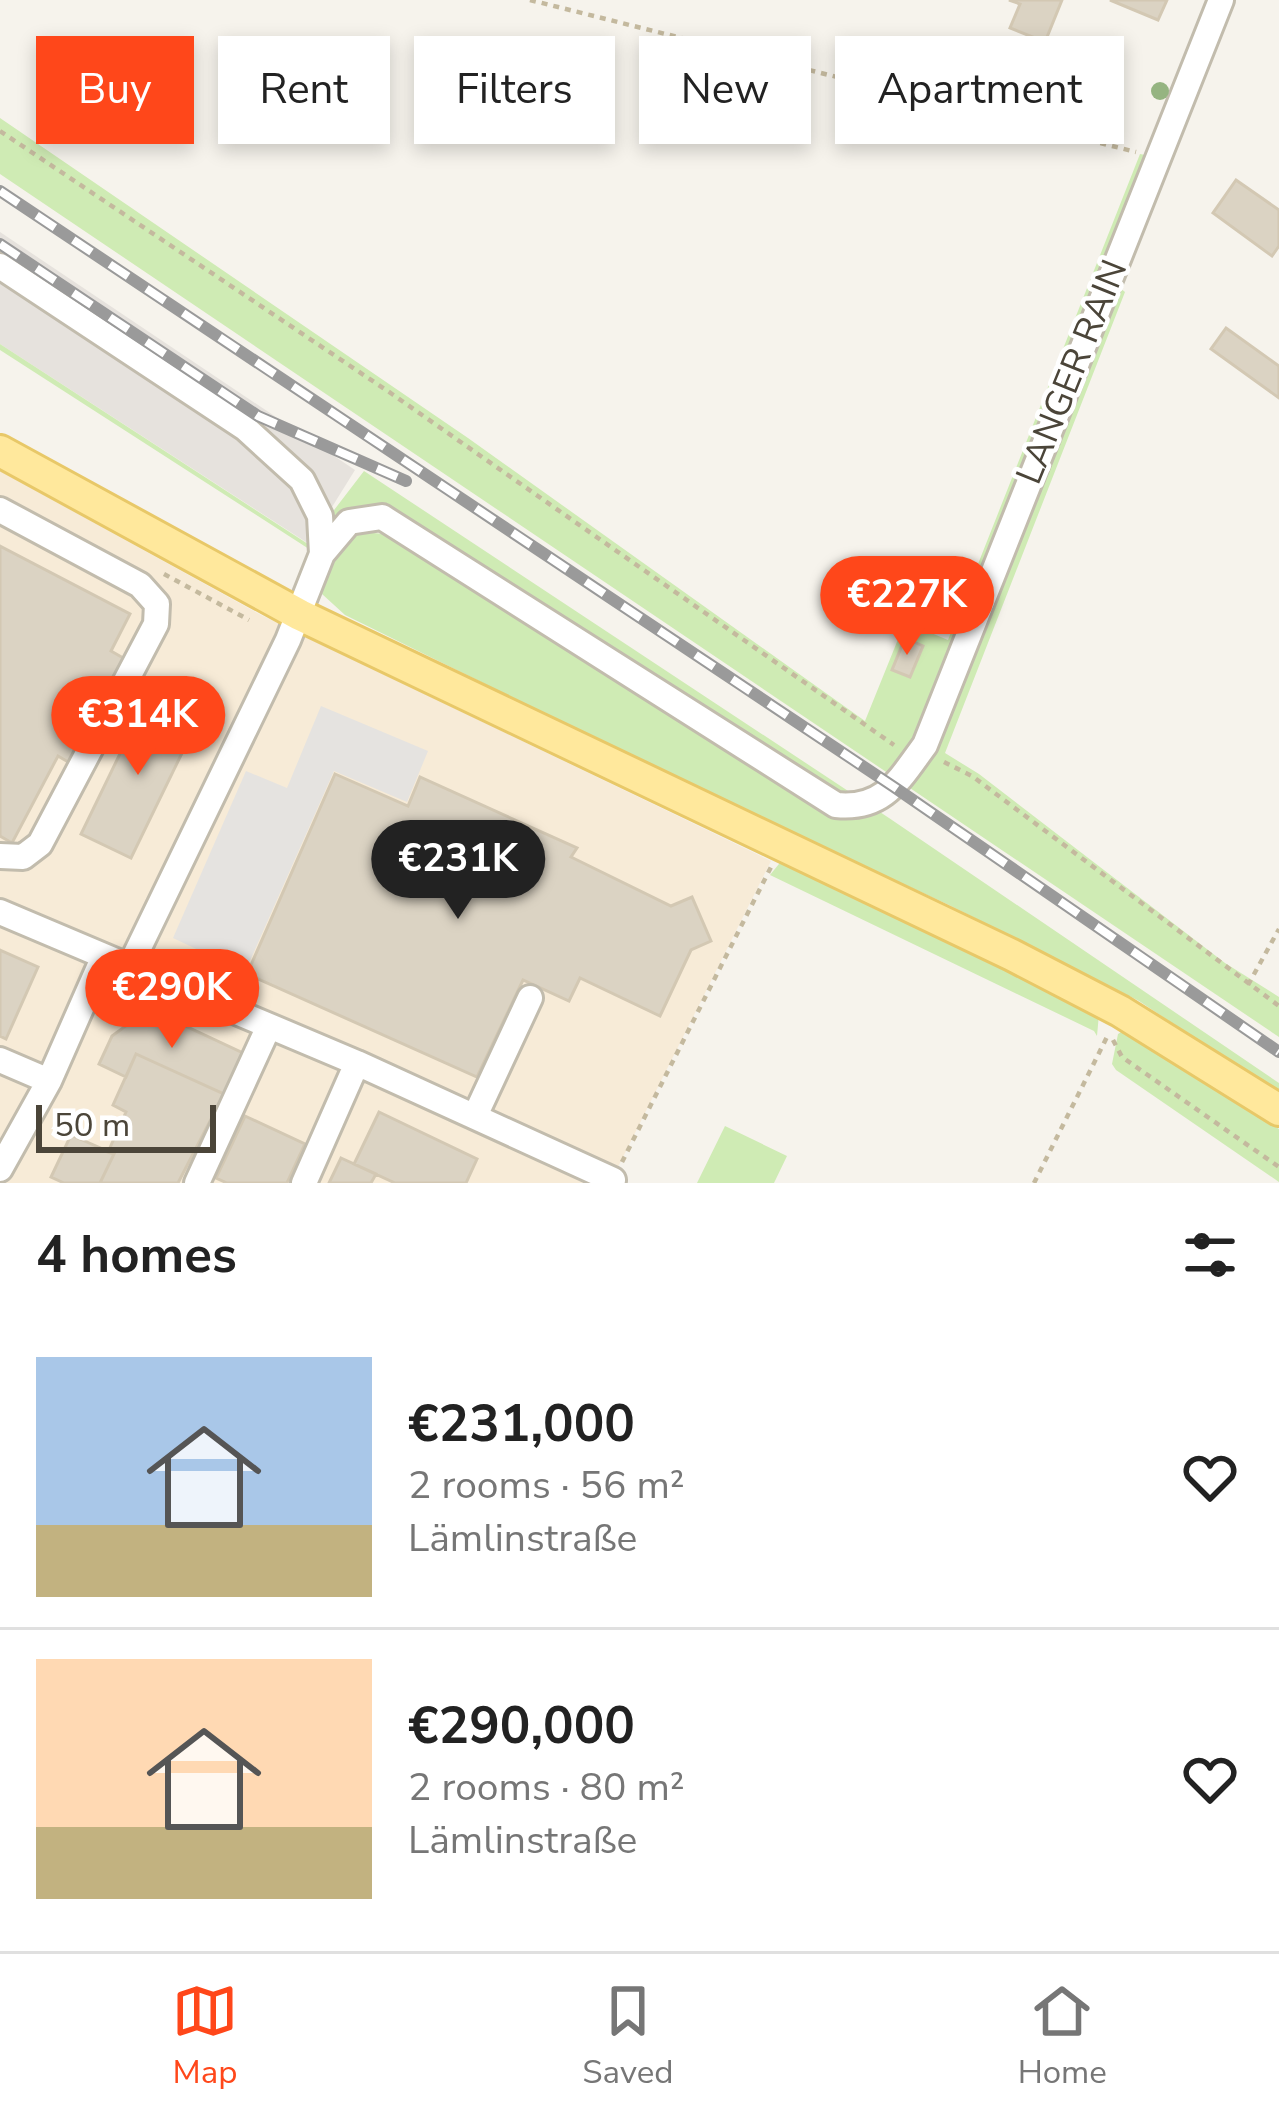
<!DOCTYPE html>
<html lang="en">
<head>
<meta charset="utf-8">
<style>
	body { margin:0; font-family:"Nunito Sans",sans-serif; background:#f6f6f6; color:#222; height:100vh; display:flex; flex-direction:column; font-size:45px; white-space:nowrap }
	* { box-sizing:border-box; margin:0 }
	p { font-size:39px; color:#767676 }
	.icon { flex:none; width:66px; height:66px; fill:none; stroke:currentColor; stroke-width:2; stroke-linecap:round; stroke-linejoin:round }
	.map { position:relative; height:1183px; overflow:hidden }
	.side { display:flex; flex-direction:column; background:#fff; flex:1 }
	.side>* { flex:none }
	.guide { position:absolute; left:36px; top:36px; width:1209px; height:108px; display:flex; gap:24px }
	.scale { position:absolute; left:36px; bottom:30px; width:180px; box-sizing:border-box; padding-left:12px; border:6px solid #4b4539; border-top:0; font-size:33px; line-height:42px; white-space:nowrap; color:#4b4539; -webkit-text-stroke:9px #fff; paint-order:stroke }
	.price { position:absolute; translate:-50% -102px; padding:0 27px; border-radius:42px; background:#ff471a; color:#fff; font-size:39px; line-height:78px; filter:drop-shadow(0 3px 6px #0008) }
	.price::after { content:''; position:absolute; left:50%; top:72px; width:36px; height:27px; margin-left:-18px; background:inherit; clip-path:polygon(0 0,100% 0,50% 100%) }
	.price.active { background:#222; color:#fff }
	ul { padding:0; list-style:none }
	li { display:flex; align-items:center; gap:36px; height:300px; padding:0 36px }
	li+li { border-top:3px solid #e0e0e0 }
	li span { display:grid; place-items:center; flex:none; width:336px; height:240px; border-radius:0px; color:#555 }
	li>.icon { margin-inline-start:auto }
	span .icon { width:144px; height:144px; fill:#fffc; stroke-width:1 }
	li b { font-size:51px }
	h2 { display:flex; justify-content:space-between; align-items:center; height:144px; padding:0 36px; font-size:51px }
	.chip { padding:0 42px; border-radius:0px; background:#fff; box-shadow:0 6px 18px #0003; font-size:42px; line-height:108px }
	.chip.active { background:#ff471a; color:#fff }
	.tab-bar { display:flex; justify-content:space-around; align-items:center; height:168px; border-top:3px solid #e0e0e0; background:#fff; font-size:33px; color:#767676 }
	.tab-bar a { display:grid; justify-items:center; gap:6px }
	.tab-bar .active { color:#ff471a }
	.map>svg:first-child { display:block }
	.commercial { fill:#f7ebd7 }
	.industrial { fill:#e6e2dd }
	.green { fill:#cfebb4 }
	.parking { fill:#e5e3e0 }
	.building { fill:#dbd3c3; stroke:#d3c8b3; stroke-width:3 }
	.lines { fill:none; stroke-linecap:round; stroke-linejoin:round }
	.minor-casing { stroke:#c2bcad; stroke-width:30 }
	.major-casing { stroke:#e8c868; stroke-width:36 }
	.path { stroke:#c4b99e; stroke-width:4.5; stroke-dasharray:6 6; stroke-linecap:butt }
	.minor { stroke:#fff; stroke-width:24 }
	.major { stroke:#ffe89c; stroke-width:30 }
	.rail-casing { stroke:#9a9a9a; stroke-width:12 }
	.rail { stroke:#fff; stroke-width:8; stroke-dasharray:22; stroke-linecap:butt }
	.tree { fill:#95b481 }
	.labels { text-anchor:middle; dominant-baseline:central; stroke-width:9; stroke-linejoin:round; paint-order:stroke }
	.street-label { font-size:36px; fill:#4b4539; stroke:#fff }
</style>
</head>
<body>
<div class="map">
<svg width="1279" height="1183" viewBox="0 0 1279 1183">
	<rect width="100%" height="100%" fill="#f6f3ec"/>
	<path class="commercial" d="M0,471L261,615L771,861L610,1183H0Z"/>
	<path class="industrial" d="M0,232L355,470L309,544L0,344Z"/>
	<path class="green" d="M0,118L468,438L865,721L905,622L948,640L1140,154L1167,159L1115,284L1125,292L945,753L979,774L1225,963L1279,997V1037L0,174Z
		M0,344L308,544L364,471L889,818L1279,1083V1094L1139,1001L949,905L723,801L345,615L322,594L327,565L353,531L384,534L654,703L371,509L309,549L0,350Z
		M783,859L1099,1014L1097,1036L1094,1031L770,875Z
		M1127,1028L1279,1129V1182L1116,1070L1112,1064L1118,1034Z
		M725,1126L787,1156L774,1183H697Z"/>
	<path class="parking" d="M321,706L428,751L407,802L334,771L245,972L173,938L246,771L287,788Z"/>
	<path class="building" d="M1009,0H1062L1045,42L1010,28L1020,4Z
		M1110,0H1167L1158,20Z
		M1236,180L1279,210V246L1272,256L1213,213Z
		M1226,328L1279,366V398L1211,349Z
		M0,546L130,614L111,651L125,659L70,763L58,756L12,843L0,836Z
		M905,638L923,646L910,677L892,670Z
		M150,692L175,708L185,736L183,751L131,858L81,834Z
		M335,774L408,806L420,777L577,848L571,857L671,906L692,897L711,941L691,950L660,1016L580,978L569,1001L523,980L477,1077L247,974Z
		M0,950L38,967L6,1039L0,1036Z
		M149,1009L243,1053L224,1094L136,1054L126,1077L99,1064L112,1036Z
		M136,1054L224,1094L178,1183H100L114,1154L108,1152L126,1112L113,1105Z
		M379,1112L477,1159L466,1183H395L354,1164Z
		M245,1116L305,1144L287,1183H227L216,1178Z
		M71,1135L114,1154L100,1183H64L51,1177Z
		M341,1158L376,1174L371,1183H329Z"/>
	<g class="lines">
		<g class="minor-casing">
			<path id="minor" d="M0,266L245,428L302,480L320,516L322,554
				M0,510L140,585L157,604L156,624L40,844L23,857L0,856
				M0,912L357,1063L613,1180
				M130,966L288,640L322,554L349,522L382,517L836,805C884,810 899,780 925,745L1221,0
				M0,1060L49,1081
				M475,1116L530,998
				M0,1169L49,1081L104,956
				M197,1183L269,1026
				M304,1183L357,1063"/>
		</g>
		<g class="major-casing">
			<path id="major" d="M0,451L300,615L1012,955L1120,1011L1279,1110"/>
		</g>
		<path class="path" d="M530,0L1136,152
			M0,131L392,394L894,745
			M164,574L249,620
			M944,762L972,776L1279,1006
			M1248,985L1279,929
			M1113,1040L1122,1057L1279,1167
			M622,1162L771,867
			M1034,1183L1109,1033"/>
		<use href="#minor" class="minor"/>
		<use href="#major" class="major"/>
		<g class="rail-casing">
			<path id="rail" d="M0,191L894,787L1279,1052
				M0,244L258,416L406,481"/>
		</g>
		<use href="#rail" class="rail"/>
	</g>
	<circle class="tree" cx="1160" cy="91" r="9"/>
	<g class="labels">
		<g class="street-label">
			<text transform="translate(1072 372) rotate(-68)">LANGER RAIN</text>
		</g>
	</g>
</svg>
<div class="scale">50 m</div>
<b class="price" style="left:907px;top:658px">€227K</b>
<b class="price" style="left:138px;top:778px">€314K</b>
<b class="price active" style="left:458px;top:922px">€231K</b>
<b class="price" style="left:172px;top:1051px">€290K</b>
<div class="guide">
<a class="chip active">Buy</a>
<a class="chip">Rent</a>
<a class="chip">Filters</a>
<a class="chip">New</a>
<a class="chip">Apartment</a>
</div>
</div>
<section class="side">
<h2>4 homes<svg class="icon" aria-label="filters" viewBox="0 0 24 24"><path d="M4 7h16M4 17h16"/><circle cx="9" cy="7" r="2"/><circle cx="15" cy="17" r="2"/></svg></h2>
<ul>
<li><span style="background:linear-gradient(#a9c7e8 70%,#c2b280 0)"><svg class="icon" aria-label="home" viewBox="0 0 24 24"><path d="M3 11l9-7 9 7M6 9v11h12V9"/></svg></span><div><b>€231,000</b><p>2 rooms · 56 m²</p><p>Lämlinstraße</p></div><svg class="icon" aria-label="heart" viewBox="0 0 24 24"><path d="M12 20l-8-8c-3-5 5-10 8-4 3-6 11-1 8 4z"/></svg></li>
<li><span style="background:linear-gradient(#ffd9b3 70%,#c2b280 0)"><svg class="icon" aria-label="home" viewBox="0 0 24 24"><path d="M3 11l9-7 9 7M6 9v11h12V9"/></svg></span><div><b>€290,000</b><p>2 rooms · 80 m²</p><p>Lämlinstraße</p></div><svg class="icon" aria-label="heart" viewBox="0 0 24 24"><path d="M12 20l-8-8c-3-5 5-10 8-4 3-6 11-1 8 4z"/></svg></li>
</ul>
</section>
<nav class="tab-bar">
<a class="active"><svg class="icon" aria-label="map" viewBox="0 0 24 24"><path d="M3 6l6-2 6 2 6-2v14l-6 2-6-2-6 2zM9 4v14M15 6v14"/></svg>Map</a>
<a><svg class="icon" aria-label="saved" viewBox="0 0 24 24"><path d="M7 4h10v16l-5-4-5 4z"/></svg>Saved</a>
<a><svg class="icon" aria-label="home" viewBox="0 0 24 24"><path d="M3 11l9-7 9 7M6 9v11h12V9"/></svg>Home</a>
</nav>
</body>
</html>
